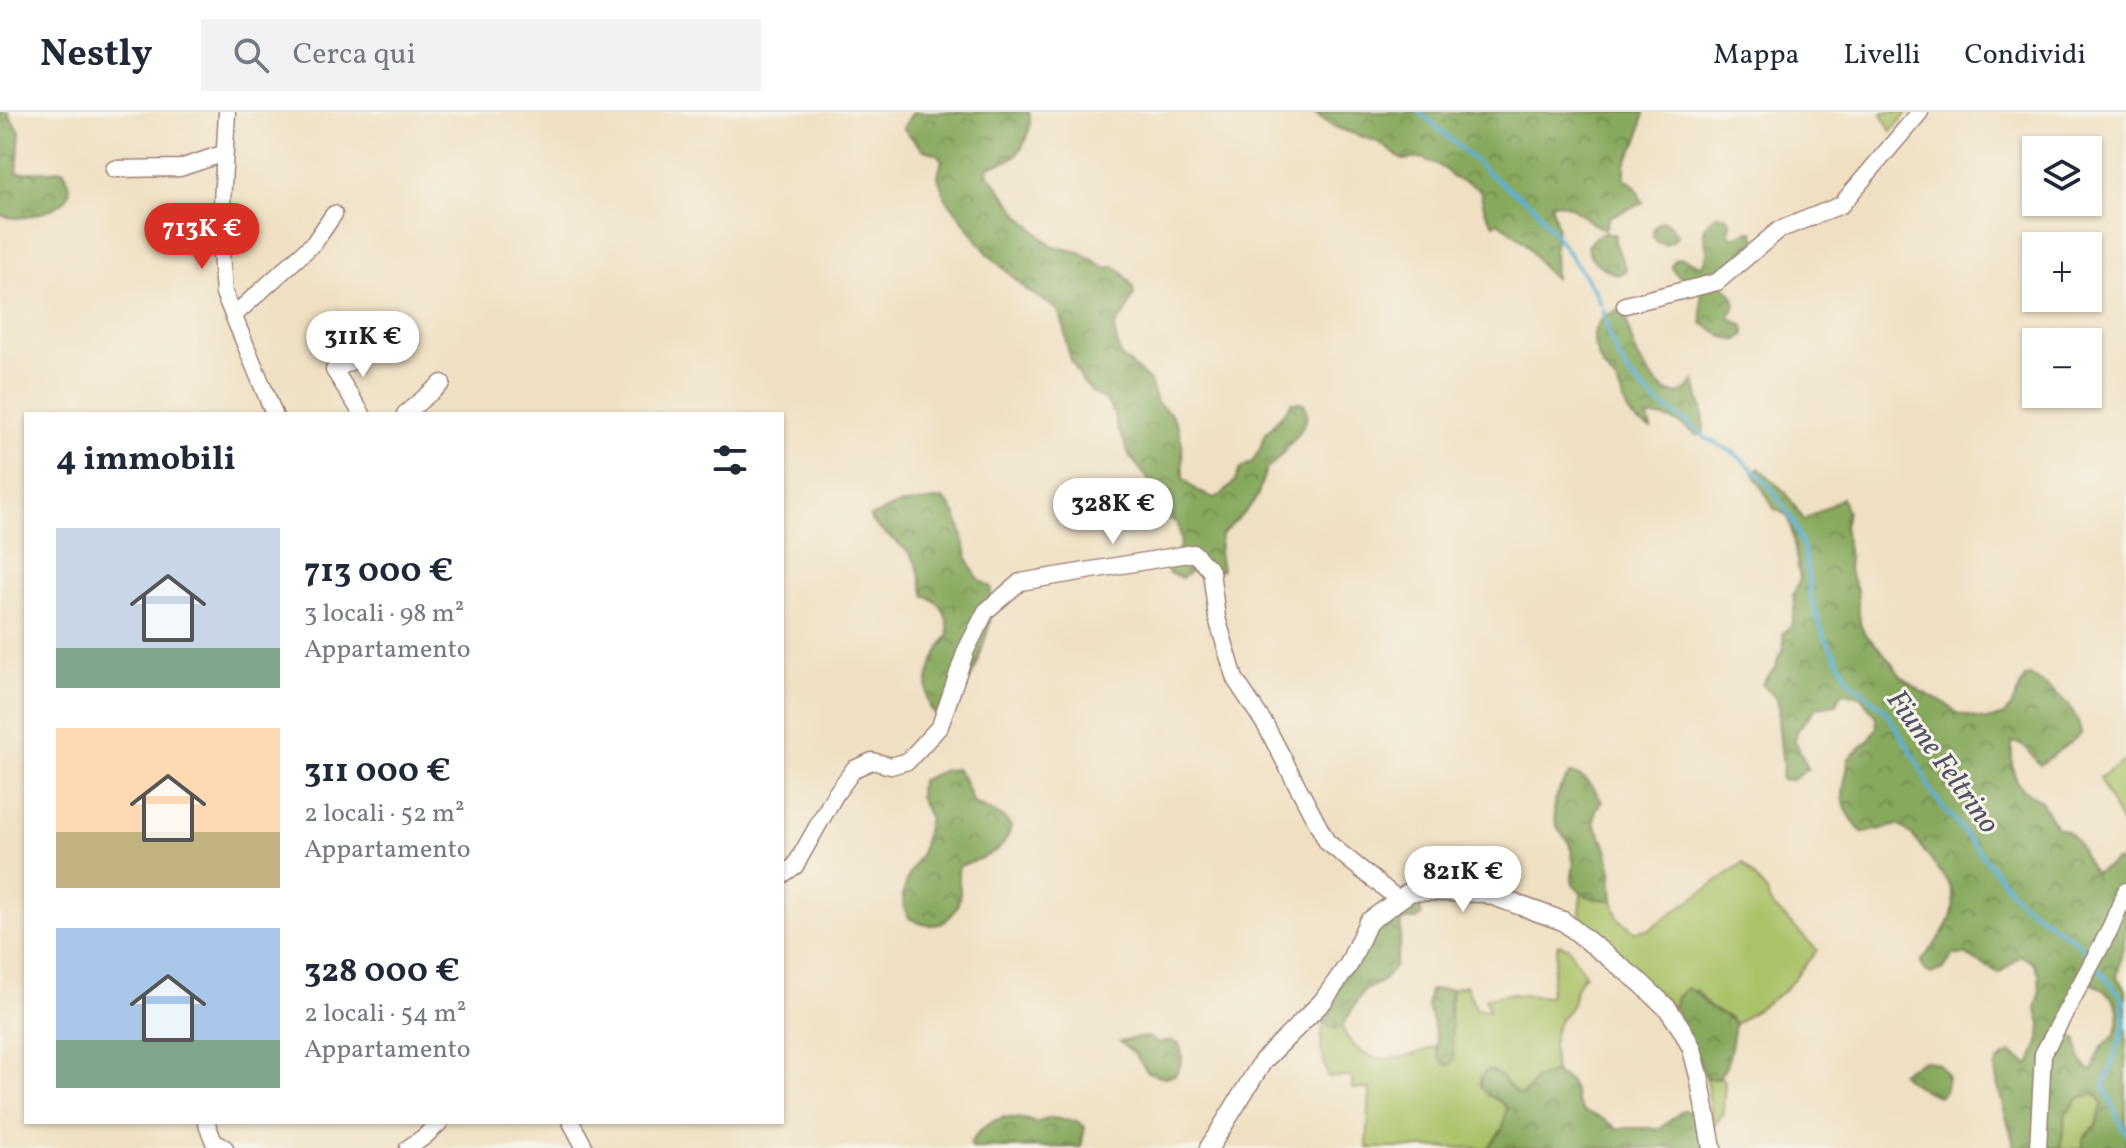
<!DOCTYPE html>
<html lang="it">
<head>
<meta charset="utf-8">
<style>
	body { margin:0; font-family:Vollkorn,serif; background:#f2f2f3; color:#1f2937; height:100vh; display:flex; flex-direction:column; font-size:30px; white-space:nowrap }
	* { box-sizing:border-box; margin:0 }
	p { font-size:26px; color:#747a83 }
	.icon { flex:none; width:44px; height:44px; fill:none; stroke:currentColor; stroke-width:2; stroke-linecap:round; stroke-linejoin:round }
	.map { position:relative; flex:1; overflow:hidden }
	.panel { position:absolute; left:24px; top:300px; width:760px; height:712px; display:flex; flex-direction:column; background:#fff; border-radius:0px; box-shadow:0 2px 6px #0004 }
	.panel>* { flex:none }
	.fabs { position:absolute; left:2022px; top:24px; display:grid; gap:16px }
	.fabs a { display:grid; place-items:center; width:80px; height:80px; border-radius:0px; background:#fff; box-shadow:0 2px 6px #0004; font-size:40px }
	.price { position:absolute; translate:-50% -68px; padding:0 18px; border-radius:28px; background:#fff; color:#222; font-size:26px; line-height:52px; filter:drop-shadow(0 2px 4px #0008) }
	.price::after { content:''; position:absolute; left:50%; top:48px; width:24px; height:18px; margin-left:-12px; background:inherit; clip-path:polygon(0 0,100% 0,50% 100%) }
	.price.current { background:#d93025; color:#fff }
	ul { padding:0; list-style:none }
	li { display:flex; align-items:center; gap:24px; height:200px; padding:0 32px }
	li span { display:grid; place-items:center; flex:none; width:224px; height:160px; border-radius:0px; color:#555 }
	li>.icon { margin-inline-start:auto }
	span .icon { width:96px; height:96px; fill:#fffc; stroke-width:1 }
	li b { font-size:34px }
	h2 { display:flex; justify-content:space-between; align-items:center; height:96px; padding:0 32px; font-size:34px }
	header { display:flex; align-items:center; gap:48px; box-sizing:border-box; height:112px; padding:0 40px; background:#fff; border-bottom:2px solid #e0e1e3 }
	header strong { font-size:38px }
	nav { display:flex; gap:44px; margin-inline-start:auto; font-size:28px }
	.search { width:560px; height:72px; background:#f2f2f3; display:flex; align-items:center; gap:20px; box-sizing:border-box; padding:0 28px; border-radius:0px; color:#747a83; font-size:30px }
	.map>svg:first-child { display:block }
	.green { fill:#aac369; stroke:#7a714a; stroke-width:2 }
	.forest { fill:url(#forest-crowns); stroke:#686444; stroke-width:2; fill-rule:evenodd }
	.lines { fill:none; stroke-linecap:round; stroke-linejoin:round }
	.stream { stroke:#5ab0d7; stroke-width:4 }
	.minor-casing { stroke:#9c8076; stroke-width:19 }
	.tertiary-casing { stroke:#9c8076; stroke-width:21 }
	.minor { stroke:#fff; stroke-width:16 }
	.tertiary { stroke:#fff; stroke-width:18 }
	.labels { text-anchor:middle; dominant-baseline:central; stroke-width:6; stroke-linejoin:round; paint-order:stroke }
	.water-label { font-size:30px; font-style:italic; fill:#505267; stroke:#f7f3e8 }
</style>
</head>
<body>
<header>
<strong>Nestly</strong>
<div class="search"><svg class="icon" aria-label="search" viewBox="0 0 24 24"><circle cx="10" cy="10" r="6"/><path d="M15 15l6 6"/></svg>Cerca qui</div>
<nav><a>Mappa</a><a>Livelli</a><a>Condividi</a></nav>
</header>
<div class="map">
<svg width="2126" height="1036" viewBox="0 0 2126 1036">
	<defs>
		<pattern id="forest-crowns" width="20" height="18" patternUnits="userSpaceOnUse" patternTransform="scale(2)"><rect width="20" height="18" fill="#87a95d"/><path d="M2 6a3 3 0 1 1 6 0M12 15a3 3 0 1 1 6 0" fill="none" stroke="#70894d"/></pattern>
	</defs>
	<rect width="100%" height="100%" fill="#f7f3e8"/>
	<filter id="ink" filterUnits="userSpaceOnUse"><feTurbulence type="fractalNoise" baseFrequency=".0125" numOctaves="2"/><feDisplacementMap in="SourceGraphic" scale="16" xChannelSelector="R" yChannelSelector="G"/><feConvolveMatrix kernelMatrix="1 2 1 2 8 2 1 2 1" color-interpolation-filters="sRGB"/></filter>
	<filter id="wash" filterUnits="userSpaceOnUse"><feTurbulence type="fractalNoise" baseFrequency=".006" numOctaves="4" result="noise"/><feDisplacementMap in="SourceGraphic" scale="32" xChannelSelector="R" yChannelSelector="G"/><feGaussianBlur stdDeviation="1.8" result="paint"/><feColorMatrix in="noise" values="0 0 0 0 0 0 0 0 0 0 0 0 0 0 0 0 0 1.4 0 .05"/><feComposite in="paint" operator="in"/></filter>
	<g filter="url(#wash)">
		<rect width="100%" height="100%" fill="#efe0c2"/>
		<path class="green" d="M1885,0H1908L1891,20L1882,1Z
			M2126,648V721L2099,666Z
			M1743,751L1767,780L1770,791L1817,838L1784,879L1735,912L1731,906L1710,896L1696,878L1674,896L1580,815L1581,780L1594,786L1613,788L1618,806L1635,819L1649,817Z
			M1558,832L1568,835L1585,862C1576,871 1575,880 1572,892C1569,898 1564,902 1560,908C1550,924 1553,942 1555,960L1535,967L1529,977L1522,983L1516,981L1494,959L1487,983L1505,991L1507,995L1503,1016L1488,1036H1367L1370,977H1352V965H1328L1321,938L1323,909C1328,915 1334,917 1342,915C1360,959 1401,949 1437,934L1439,944L1450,906L1452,877L1466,873L1476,897L1489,899L1485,886L1509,882L1549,885Z
			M1706,965L1715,967L1720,965L1725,969L1723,1002L1713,1015Z
			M2097,982L2103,991L2097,1012L2083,1027V1036H2060L2066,1003L2078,986Z"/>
		<path class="forest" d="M0,0H9V4L20,19L17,61L63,58C78,82 66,92 44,100C27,105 17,109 0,103Z
			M913,0H1029C1033,18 1025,38 1009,48C1003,51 995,52 989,55L988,61L1019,102L1051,134L1080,140L1107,156L1114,154L1120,158L1132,173L1134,182L1126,201L1118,209L1114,217L1120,243L1150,269L1157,291L1171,302L1178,315L1182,332L1183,366L1197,379L1214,386L1222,383L1235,369L1240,357L1252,350L1260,337L1265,322L1286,298L1292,290H1301L1305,293C1306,300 1308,306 1304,312C1300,322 1275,352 1266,357L1257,385L1248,397L1221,423L1219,440L1222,458L1214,460L1200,453L1182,466L1169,461L1167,457C1179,436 1185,435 1177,411L1158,400L1150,389L1151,377L1148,367L1129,343L1122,324L1117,317L1114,303L1106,288L1094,282L1083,270L1071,248L1066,230L1065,217L1058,198L1028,179L988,142L945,85L938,65L942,48L937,42L922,37L903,16Z
			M1313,0H1644L1639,26L1625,52V66L1635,74L1643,91L1609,105L1605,117C1583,112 1578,89 1551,91L1557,114L1554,138L1555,167C1542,156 1538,149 1529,136C1521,125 1509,117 1498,110L1494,112C1484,102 1483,91 1480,78L1468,71L1453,66L1445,57L1422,46L1403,48L1378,30L1334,15Z
			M1716,103L1726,104L1730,108L1729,121L1733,125C1741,124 1745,119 1753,119L1756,128L1711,168L1698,172C1687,168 1675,166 1671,153L1677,146L1685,147L1702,154C1718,134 1689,122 1716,103Z
			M1663,109L1671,114L1677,123L1674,128L1665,133L1657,130L1653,125C1652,117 1655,111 1663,109Z
			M1606,120L1608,122H1615V130L1626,158L1618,163C1603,157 1590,150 1587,134L1596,124Z
			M1720,172C1733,180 1740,189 1730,203L1731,207L1744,214L1745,222L1738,228C1722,230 1716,216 1702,212L1701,177Z
			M1625,197C1627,210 1629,223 1634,235C1642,257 1673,305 1695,268C1698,285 1707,306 1703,323H1696C1682,311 1666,303 1648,305L1651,317C1620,305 1629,292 1615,269C1611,264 1606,259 1603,254C1587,227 1591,203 1625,197Z
			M1759,356L1786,381L1804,408L1842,386L1847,401L1844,414L1849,445L1848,457L1857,477L1860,511L1864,521L1883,540L1901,564L1922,580L1942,589L1959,602L1987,608L2004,603L2011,595L2025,565L2031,564C2052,576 2079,596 2081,622L2040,653C2030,641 2028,633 2012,630V655L2017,670L2025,679L2041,689L2057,716C2079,718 2081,746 2094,761L2107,755L2114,749L2126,750V819L2117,865L2126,878V1036H2083V1027L2097,1012L2103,992L2097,982L2078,986L2066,1003L2060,1036H2014C2012,1017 1992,967 1996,954C1998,947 2005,944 2011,941L2030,953L2040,928L2041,911L2036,897L2040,881L2039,862L2033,851L2020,843L2000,862L1966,843H1954L1943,857L1931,862L1924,858L1921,850C1937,828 1962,806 1951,777C1947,766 1936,755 1929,746C1919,732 1913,722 1899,713L1863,721C1852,710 1839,690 1844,673C1846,662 1848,659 1848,647L1869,628L1877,615L1876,605L1860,584L1844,581L1839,584L1836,592L1817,595L1799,616L1794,627L1808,656C1799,664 1793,670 1781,667L1783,655L1778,608L1779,595L1777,587L1762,572L1777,553V548L1784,537L1783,521L1791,515L1795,492L1793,483L1800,467L1790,409L1785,402L1774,397L1753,360ZM2087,870C2110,878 2126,894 2115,922C2110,929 2102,933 2098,941C2095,947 2096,953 2093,959C2079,954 2079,941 2077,928L2061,918Z
			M943,387C950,394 955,399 958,408C967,431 964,463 991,475L990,511L977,553L959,589L949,601L938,605C915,587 933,541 949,523C948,505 944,490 925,484C921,472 920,457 913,446C901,428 879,423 870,405L897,393Z
			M956,657L962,664L973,691L1003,705L1011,714C1006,740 982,747 959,754C956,765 960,769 960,779C960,797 947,815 927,813C922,813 914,808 909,806L904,795L903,782L908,765L922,739L929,705L919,684L920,669L944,658Z
			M1570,662C1589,664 1593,675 1602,690L1596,697L1594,711L1605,731L1610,749L1613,788C1599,788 1580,785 1573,772C1569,764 1576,756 1573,748C1572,742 1571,735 1568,729C1566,726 1562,723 1560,720C1548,699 1556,678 1570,662Z
			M1412,786H1418L1422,803L1417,808H1405L1401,811L1400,830L1394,856L1381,870L1363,879L1342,915C1334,917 1328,915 1323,909L1326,896L1373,815Z
			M1686,876C1699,879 1701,890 1712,897C1721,903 1729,903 1735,912C1732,929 1730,959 1715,967L1706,965L1674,896L1677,885Z
			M1452,877L1449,893L1454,947L1450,953L1444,952L1439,944L1433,910L1427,895L1430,878Z
			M1148,925L1157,931L1170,929L1179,932C1184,944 1182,952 1175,963L1164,965L1147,960L1135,942L1120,930L1136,926Z
			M1924,948L1939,952L1948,965L1945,980L1939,984C1929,982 1906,969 1900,960Z
			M1488,958C1503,961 1508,979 1522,983L1529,977L1535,967L1555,960L1569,969L1574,978L1577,990L1583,999L1601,1006L1617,1016H1661L1683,998L1696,1001L1705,1036H1488L1503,1016L1507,995C1498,985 1464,977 1488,958Z
			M1005,1005L1024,1007L1036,1011L1050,1006L1077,1009L1085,1015L1081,1035L972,1036L970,1032C978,1018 989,1009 1005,1005Z"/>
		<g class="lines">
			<path class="stream" d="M1420,0L1494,66L1535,95L1568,140L1595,179L1600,192
				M1603,198L1610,227L1619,246L1630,264L1656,290L1688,311L1707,327L1733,340L1754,358L1771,376L1794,410L1804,439L1811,486L1823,522L1850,569L1885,598L1916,647L1932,681L2019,789L2077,830L2088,844
				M2097,855L2122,885L2125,913L2104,975L2126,1022"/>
		</g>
	</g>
	<g filter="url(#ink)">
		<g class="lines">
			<g class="minor-casing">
				<path id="minor" d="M227,0L220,128L224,181L274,302
					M114,57L180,56L225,41
					M1625,193L1717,170L1779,118L1841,93L1920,0
					M233,204L314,131L334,102
					M362,302L334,258L379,236
					M405,302L442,271
					M782,763L795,754L835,683L854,657L872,649L891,654L908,649L940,614L966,538L986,499L1020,470L1194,441L1211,459L1217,506L1235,567L1266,614L1327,730L1399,788
					M206,1010L214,1030L225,1036
					M571,1010L585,1036
					M408,1036L424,1025L440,1010
					M2038,1036L2043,942L2109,819L2126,779"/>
			</g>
			<g class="tertiary-casing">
				<path id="tertiary" d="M1209,1036L1263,949L1323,889L1349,852L1368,810L1411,779L1485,781L1563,809L1641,871L1668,897L1683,919L1692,937L1699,964L1712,1036"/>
			</g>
			<use href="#minor" class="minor"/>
			<use href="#tertiary" class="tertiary"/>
		</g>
	</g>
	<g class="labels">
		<g class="water-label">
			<text transform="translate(1942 650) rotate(54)">Fiume Feltrino</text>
		</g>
	</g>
</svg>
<div class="fabs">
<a><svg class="icon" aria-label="layers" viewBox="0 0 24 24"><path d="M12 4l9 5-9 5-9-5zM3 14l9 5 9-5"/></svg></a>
<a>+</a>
<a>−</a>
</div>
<b class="price current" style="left:202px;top:159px">713K €</b>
<b class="price" style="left:363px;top:267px">311K €</b>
<b class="price" style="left:1113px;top:434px">328K €</b>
<b class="price" style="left:1463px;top:802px">821K €</b>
<section class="panel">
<h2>4 immobili<svg class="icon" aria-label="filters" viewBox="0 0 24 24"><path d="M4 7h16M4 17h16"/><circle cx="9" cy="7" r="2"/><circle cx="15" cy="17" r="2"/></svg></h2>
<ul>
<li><span style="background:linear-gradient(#c9d6e8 75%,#7fa58c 0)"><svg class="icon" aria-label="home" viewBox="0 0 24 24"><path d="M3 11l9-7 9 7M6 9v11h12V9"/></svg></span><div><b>713 000 €</b><p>3 locali · 98 m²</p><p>Appartamento</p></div></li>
<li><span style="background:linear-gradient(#ffd9b3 65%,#c2b280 0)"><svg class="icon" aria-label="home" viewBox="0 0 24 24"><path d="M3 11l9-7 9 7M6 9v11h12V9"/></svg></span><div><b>311 000 €</b><p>2 locali · 52 m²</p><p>Appartamento</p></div></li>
<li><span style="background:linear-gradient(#a9c7e8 70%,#7fa58c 0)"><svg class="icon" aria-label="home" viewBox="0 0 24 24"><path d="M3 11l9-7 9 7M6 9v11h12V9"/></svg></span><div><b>328 000 €</b><p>2 locali · 54 m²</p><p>Appartamento</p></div></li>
</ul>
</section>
</div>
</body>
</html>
